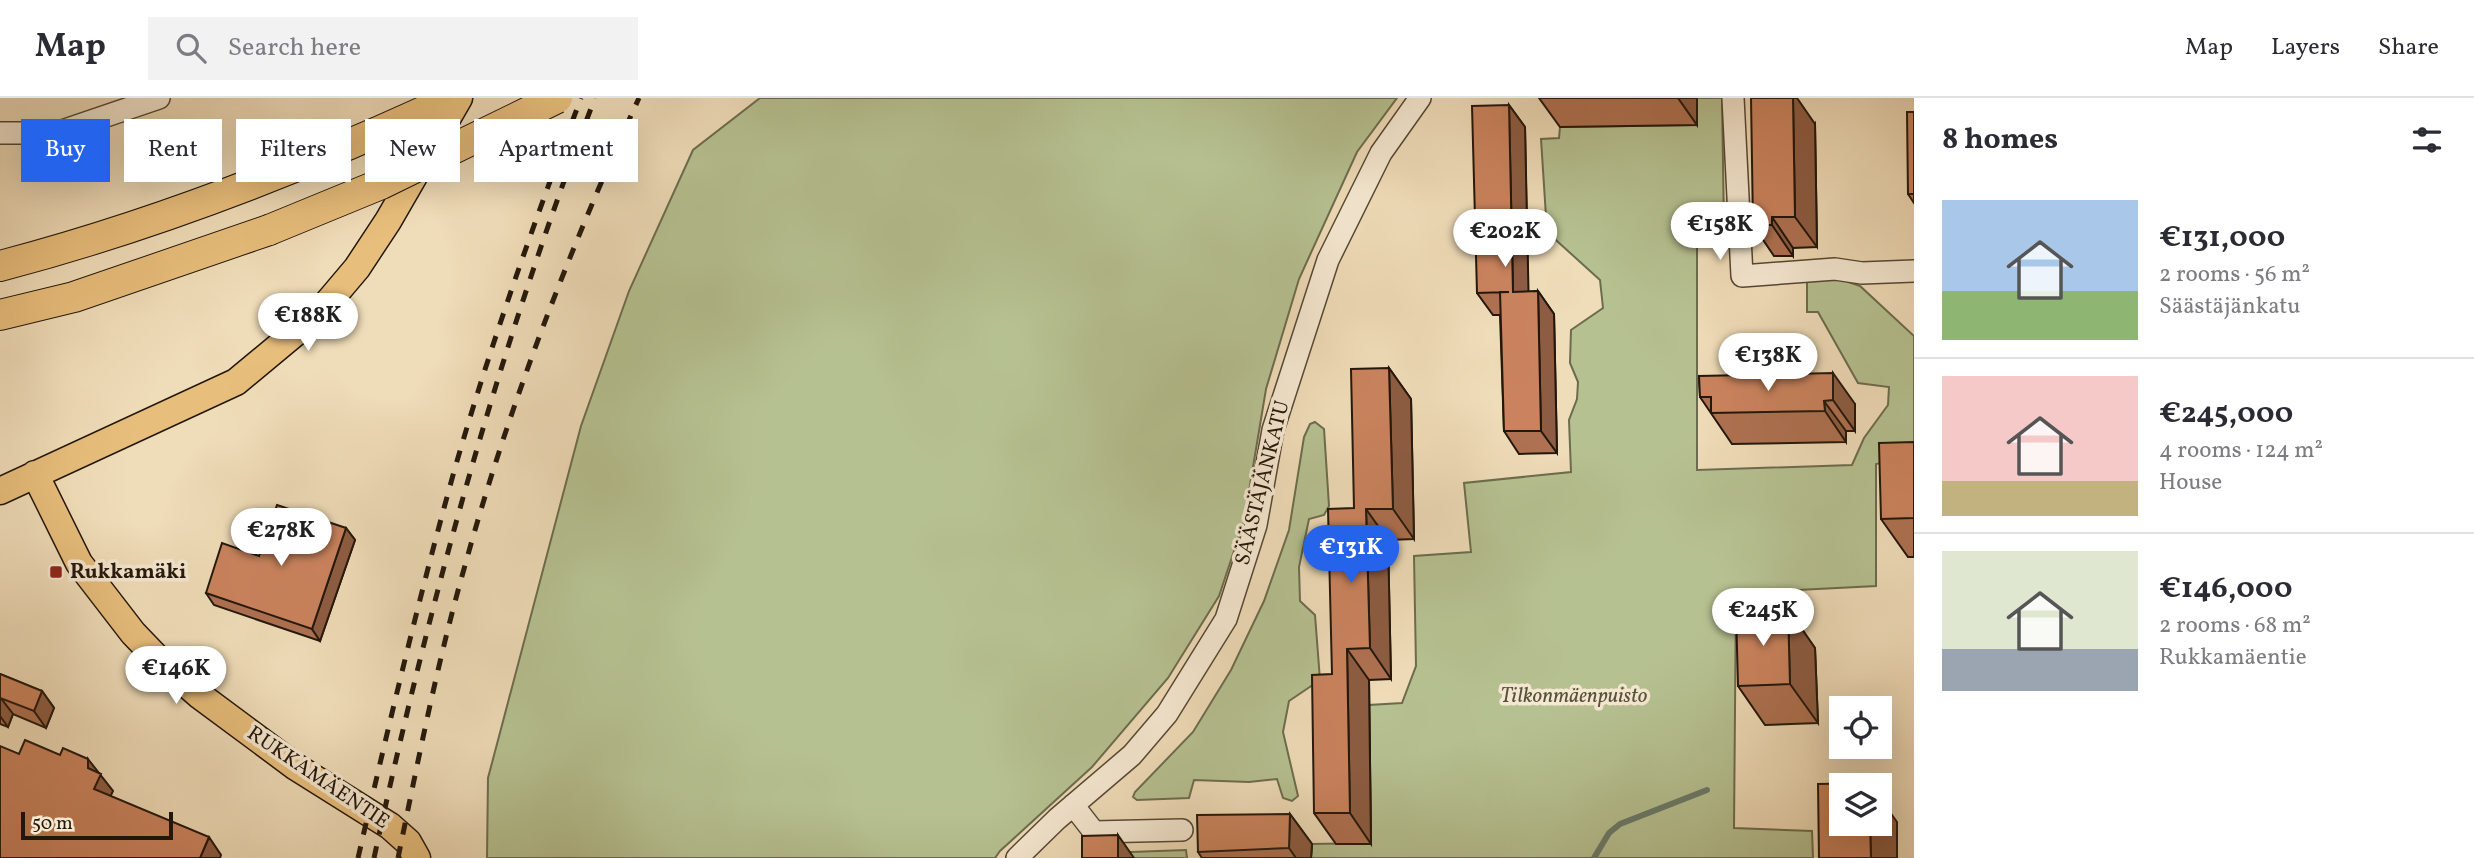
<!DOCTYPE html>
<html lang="en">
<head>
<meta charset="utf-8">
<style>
	body { margin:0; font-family:Vollkorn,serif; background:#f2f2f3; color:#2b2b33; height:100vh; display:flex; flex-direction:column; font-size:26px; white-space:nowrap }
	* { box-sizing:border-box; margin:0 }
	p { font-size:23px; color:#7c7c81 }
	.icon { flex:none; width:38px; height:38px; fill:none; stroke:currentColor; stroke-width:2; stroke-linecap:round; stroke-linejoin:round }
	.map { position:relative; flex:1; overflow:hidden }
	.side { display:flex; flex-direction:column; background:#fff; width:560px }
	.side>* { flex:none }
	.banner { position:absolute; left:21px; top:21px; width:665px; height:63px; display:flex; gap:14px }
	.fabs { position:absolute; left:1829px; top:598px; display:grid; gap:14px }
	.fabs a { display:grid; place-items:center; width:63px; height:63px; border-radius:0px; background:#fff; box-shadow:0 7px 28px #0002; font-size:35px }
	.scale { position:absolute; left:21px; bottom:18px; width:152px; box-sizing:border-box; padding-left:7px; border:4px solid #23170b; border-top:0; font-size:19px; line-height:24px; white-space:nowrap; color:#23170b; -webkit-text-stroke:5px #f5e8d1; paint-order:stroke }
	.price { position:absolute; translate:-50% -60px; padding:0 16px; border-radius:24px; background:#fff; color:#222; font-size:23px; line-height:46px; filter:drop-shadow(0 2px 4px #0008) }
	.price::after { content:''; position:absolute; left:50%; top:42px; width:21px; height:16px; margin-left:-10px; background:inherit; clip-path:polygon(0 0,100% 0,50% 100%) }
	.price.current { background:#2563eb; color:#fff }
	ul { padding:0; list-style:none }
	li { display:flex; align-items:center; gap:21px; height:175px; padding:0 28px }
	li+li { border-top:2px solid #e1e1e2 }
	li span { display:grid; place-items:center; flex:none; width:196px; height:140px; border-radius:0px; color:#555 }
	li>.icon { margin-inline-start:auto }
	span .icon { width:84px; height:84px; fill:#fffc; stroke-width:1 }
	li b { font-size:30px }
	h2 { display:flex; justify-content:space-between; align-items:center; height:84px; padding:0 28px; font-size:30px }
	.pill { padding:0 24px; border-radius:0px; background:#fff; box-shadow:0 7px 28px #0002; font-size:24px; line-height:63px }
	.pill.current { background:#2563eb; color:#fff }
	header { display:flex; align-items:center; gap:42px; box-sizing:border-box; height:98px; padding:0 35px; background:#fff; border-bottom:2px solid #e1e1e2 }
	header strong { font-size:33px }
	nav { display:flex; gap:38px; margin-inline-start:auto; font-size:24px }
	.search { width:490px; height:63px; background:#f2f2f3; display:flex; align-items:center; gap:18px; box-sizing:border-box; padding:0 24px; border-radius:0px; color:#7c7c81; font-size:26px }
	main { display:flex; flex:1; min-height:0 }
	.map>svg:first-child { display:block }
	.green { fill:#b6c191; stroke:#6c6c4e; stroke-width:2 }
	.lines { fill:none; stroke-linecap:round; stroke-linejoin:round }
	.stream { stroke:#6b7a69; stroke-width:6 }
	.minor-casing { stroke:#564836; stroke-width:24 }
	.major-casing { stroke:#23170b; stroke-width:29 }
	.highway-casing { stroke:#23170b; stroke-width:32 }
	.minor { stroke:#f5e8d1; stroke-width:21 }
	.major { stroke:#e8be7c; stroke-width:26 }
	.highway { stroke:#e8be7c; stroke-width:30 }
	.rail { stroke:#23170b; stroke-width:5; stroke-dasharray:12 12; stroke-linecap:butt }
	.highway-bridge-casing { stroke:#23170b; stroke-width:32; stroke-linecap:butt }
	.highway-bridge { stroke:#e8be7c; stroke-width:30 }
	.wall { fill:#ae7151; stroke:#23170b; stroke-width:2 }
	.shaded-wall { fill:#8d5c42; stroke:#23170b; stroke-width:2 }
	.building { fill:#ca835e; stroke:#23170b; stroke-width:2 }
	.poi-dot { fill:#8f2418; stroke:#f5e8d1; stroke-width:2.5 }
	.labels { text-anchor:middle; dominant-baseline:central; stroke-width:7; stroke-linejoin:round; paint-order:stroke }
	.street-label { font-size:21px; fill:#23170b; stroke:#f5e8d1 }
	.poi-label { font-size:21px; font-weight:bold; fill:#23170b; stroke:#f5e8d1; text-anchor:start }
	.park-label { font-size:21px; font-style:italic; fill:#56523a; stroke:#f5e8d1 }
</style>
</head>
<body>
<header>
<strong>Map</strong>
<div class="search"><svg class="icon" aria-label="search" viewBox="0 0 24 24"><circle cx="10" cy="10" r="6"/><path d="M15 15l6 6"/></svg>Search here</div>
<nav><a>Map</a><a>Layers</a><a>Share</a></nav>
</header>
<main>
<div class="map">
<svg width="1914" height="760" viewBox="0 0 1914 760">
	<rect width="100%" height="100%" fill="#efdcb8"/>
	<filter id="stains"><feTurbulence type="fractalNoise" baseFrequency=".00286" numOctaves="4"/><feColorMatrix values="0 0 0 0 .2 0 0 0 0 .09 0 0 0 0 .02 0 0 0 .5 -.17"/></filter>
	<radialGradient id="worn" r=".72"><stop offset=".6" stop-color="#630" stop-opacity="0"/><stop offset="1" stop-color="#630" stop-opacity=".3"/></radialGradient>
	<path class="green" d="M760,0H1397L1357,54L1299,181L1266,291L1244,423L1219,498L1168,580L1092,669L1000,753L995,760H487L488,680L581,328L629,193L693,52Z
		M1697,0H1722L1724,129L1710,140H1697V372L1852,367L1864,340L1888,307L1889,289L1858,285L1818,214H1807V183L1834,179L1860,188L1914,238V359L1876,366V488L1736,495L1734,730L1812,733L1813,760H1311L1312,746L1371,745L1369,607L1402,605L1416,568L1414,458L1471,454L1464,385L1571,374L1569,322L1577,301L1578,284L1570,265L1571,232L1603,210L1600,182L1547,134L1541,41L1559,40L1560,29L1697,27Z
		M1315,324L1324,331L1329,408L1324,417L1309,421L1299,469L1300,503L1315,517L1320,582L1289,603L1283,634L1298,698L1292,703L1283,700L1277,681L1249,684L1194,682L1189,700L1137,702L1133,699L1135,694L1193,634L1231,572L1264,503L1289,432L1304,339L1310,326Z
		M1186,752L1187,760H1103V755Z"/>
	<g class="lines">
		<path class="stream" d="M1594,760L1609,735L1620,726L1707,692"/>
		<g class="minor-casing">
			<path id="minor" d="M1733,0L1742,178L1835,171L1862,175L1914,173
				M0,35H56L159,0
				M1073,707L1094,734L1182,732
				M1017,760L1057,721L1132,657L1167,616L1226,521L1256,427L1273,332L1328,162L1381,55L1420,0"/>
		</g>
		<g class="major-casing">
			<path id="major" d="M35,376L79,465L133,535L157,560L199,597L296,669L390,728L408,744L417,760
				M0,393L236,284L319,215L357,170L388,123L459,0"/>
		</g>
		<g class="highway-casing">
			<path id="highway" d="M0,168C157,127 307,68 453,0
				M0,217L74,199L269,132"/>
		</g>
		<use href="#minor" class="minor"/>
		<use href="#major" class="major"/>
		<use href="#highway" class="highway"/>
		<path class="rail" d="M358,760C388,630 419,499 455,370C491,245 535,122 581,0
			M374,760C430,501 500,247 595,0
			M398,760C418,663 437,566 464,471C508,310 569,152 639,0"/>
		<g class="highway-bridge-casing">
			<path id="highway-bridge" d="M269,132L381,86L557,0"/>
		</g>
		<use href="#highway-bridge" class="highway-bridge"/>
	</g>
	<path class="wall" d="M1539,0H1697V27L1560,29Z
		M1509,7L1525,29L1528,194L1538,193L1554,216L1557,355L1519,356L1504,333L1500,217H1493L1477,195Z
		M1914,14V105L1908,96Z
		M1815,26L1817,149L1793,150V158H1774L1753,127Z
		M1389,270L1411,301L1414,441L1388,442L1391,581L1369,582L1371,746H1336L1314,715L1354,410Z
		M1699,278L1855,306V333H1846V344L1732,346L1700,299Z
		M1914,344V459H1908L1881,421Z
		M346,430L355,442L320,543L214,507L206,495L259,458Z
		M1788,511L1815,550L1818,625L1765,627L1738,588Z
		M0,576L42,593L54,610L46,630L13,616L8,629L0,626Z
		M1290,716L1312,746L1311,760H1202L1198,754Z"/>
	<path class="shaded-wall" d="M1678,0H1697V27Z
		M1793,0H1797L1815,26L1817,149L1795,119Z
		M1509,7L1525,29L1529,217L1513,194Z
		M1772,119L1793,150V158L1772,127Z
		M1538,193L1554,216L1557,355L1541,333Z
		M1389,270L1411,301L1414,441L1393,411Z
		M1833,275L1855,306V333L1833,302Z
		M1824,303L1846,333V344L1825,313Z
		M1366,411L1388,442L1391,581L1370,550Z
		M346,430L355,442L320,543L312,531Z
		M1788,511L1815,550L1818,625L1790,586Z
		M1347,551L1369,582L1371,746L1350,715Z
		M42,593L54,610L46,630L34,613Z
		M0,599L13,616L8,629L0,618Z
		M88,661L113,693L106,708L94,691L88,670Z
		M1880,700L1897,724V760H1871L1870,726H1880Z
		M1290,716L1312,746L1311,760H1296L1289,750Z
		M1118,737L1134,760H1118Z
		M209,739L221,757L220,760H200Z"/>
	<path class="building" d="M1751,0H1793L1795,119H1772V127H1753Z
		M1509,7L1513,194L1538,193L1541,333H1504L1500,194H1509L1477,195L1472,8Z
		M1907,14H1914V96H1908Z
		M1389,270L1393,411H1366L1370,550L1347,551L1350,715H1314L1312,577L1332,576L1328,411L1354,410L1351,271Z
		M1833,275V302L1824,303L1825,313L1711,315V299H1700L1699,278Z
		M1914,344V420L1881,421L1879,345Z
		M277,407L346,430L312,531L206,495L222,445L259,458Z
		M1788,511L1790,586L1738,588L1736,513Z
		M0,576L42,593L34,613L0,600Z
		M25,642L60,657L63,650L88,661V670L101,676L94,691L209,739L200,760H0V648L19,656Z
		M1870,685V688H1841V726H1870L1871,760H1819L1818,686Z
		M1290,716L1289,750L1198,754L1197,717Z
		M1118,737V760H1082V738Z"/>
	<rect class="poi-dot" x="49" y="467" width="14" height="14" rx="3.5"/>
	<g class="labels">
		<g class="street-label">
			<text transform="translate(1263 385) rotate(-76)">SÄÄSTÄJÄNKATU</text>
			<text transform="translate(318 680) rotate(34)">RUKKAMÄENTIE</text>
		</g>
		<g class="poi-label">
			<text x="70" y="474">Rukkamäki</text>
		</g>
		<g class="park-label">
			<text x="1574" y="598">Tilkonmäenpuisto</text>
		</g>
	</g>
	<rect width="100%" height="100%" filter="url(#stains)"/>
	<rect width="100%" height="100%" fill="url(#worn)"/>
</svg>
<div class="fabs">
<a><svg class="icon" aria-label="locate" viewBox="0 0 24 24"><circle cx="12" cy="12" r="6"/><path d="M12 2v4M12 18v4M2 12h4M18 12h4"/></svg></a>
<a><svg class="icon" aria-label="layers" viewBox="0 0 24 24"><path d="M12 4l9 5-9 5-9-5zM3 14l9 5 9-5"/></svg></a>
</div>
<div class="scale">50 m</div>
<b class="price" style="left:1720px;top:164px">€158K</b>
<b class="price" style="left:1505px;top:171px">€202K</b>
<b class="price" style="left:308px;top:255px">€188K</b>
<b class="price" style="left:1768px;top:295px">€138K</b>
<b class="price" style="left:281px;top:470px">€278K</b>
<b class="price current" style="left:1351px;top:487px">€131K</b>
<b class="price" style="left:1763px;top:550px">€245K</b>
<b class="price" style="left:176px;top:608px">€146K</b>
<div class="banner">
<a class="pill current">Buy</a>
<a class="pill">Rent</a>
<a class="pill">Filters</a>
<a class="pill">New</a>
<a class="pill">Apartment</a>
</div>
</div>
<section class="side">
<h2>8 homes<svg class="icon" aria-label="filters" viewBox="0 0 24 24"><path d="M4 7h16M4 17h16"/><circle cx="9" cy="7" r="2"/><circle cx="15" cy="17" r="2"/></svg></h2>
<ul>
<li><span style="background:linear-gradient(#a9c7e8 65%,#8fb573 0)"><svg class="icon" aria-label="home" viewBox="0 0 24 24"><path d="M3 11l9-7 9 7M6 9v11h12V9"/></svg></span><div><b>€131,000</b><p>2 rooms · 56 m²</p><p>Säästäjänkatu</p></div></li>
<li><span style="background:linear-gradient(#f6c9c9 75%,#c2b280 0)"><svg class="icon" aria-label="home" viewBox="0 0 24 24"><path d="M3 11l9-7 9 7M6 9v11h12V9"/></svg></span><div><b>€245,000</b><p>4 rooms · 124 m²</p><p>House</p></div></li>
<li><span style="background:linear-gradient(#dfe7d0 70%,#9aa5b1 0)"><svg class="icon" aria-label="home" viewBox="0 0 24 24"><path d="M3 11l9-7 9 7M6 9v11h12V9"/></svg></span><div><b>€146,000</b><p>2 rooms · 68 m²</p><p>Rukkamäentie</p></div></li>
</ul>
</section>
</main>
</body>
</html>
